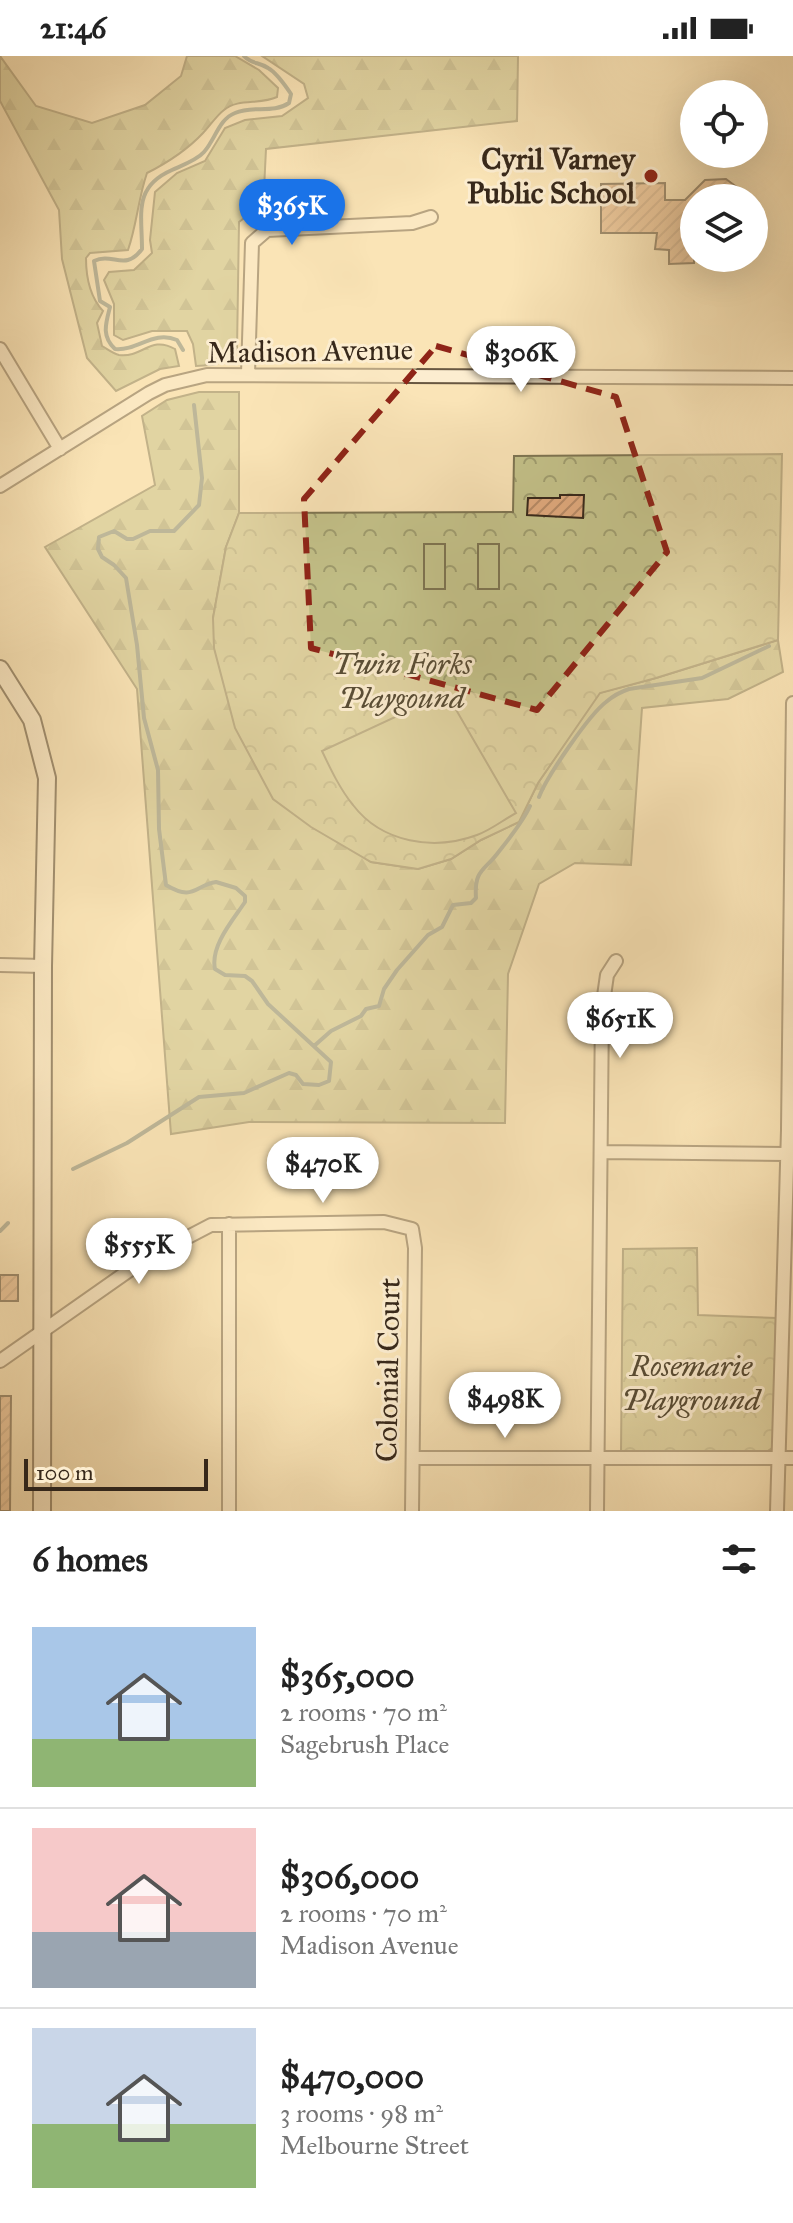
<!DOCTYPE html>
<html lang="en">
<head>
<meta charset="utf-8">
<style>
	body { margin:0; font-family:"IM FELL Great Primer",serif; background:#f2f2f2; color:#222; height:100vh; display:flex; flex-direction:column; font-size:30px; white-space:nowrap }
	* { box-sizing:border-box; margin:0 }
	p { font-size:26px; color:#767676 }
	.icon { flex:none; width:44px; height:44px; fill:none; stroke:currentColor; stroke-width:2; stroke-linecap:round; stroke-linejoin:round }
	.map { position:relative; height:1455px; overflow:hidden }
	.side { display:flex; flex-direction:column; background:#fff; flex:1 }
	.side>* { flex:none }
	.controls { position:absolute; left:680px; top:24px; display:grid; gap:16px }
	.controls a { display:grid; place-items:center; width:88px; height:88px; border-radius:50%; background:#fff; box-shadow:0 8px 32px #0002; font-size:40px }
	.scale { position:absolute; left:24px; bottom:20px; width:184px; box-sizing:border-box; padding-left:8px; border:4px solid #37281a; border-top:0; font-size:22px; line-height:28px; white-space:nowrap; color:#37281a; -webkit-text-stroke:6px #fcedd0; paint-order:stroke }
	.price { position:absolute; translate:-50% -68px; padding:0 18px; border-radius:28px; background:#fff; color:#222; font-size:26px; line-height:52px; filter:drop-shadow(0 2px 4px #0008) }
	.price::after { content:''; position:absolute; left:50%; top:48px; width:24px; height:18px; margin-left:-12px; background:inherit; clip-path:polygon(0 0,100% 0,50% 100%) }
	.price.on { background:#1a73e8; color:#fff }
	ul { padding:0; list-style:none }
	li { display:flex; align-items:center; gap:24px; height:200px; padding:0 32px }
	li+li { border-top:2px solid #e0e0e0 }
	li span { display:grid; place-items:center; flex:none; width:224px; height:160px; border-radius:0px; color:#555 }
	li>.icon { margin-inline-start:auto }
	span .icon { width:96px; height:96px; fill:#fffc; stroke-width:1 }
	li b { font-size:34px }
	h2 { display:flex; justify-content:space-between; align-items:center; height:96px; padding:0 32px; font-size:34px }
	.status { display:flex; justify-content:space-between; align-items:center; height:56px; padding:0 40px; background:#fff; direction:ltr }
	.status svg { height:22px; fill:currentColor }
	.map>svg:first-child { display:block }
	.forest { fill:url(#forest-firs); stroke:#7e7552; stroke-width:2 }
	.park { fill:url(#park-crowns); stroke:#7e7552; stroke-width:2 }
	.pitch { fill:#c4c28a; stroke:#7e7552; stroke-width:2 }
	.lines { fill:none; stroke-linecap:round; stroke-linejoin:round }
	.stream { stroke:#758276; stroke-width:4 }
	.building { fill:url(#building-hatch); stroke:#37281a; stroke-width:2 }
	.street-casing { stroke:#685741; stroke-width:16 }
	.secondary-casing { stroke:#37281a; stroke-width:20 }
	.street { stroke:#fcedd0; stroke-width:12 }
	.secondary { stroke:#fcedd0; stroke-width:16 }
	.marked { fill:none; stroke:#8f2418; stroke-width:6; stroke-dasharray:16 10; stroke-linejoin:round }
	.poi-dot { fill:#8f2418; stroke:#fcedd0; stroke-width:3 }
	.labels { text-anchor:middle; dominant-baseline:central; stroke-width:6; stroke-linejoin:round; paint-order:stroke }
	.poi-label { font-size:30px; font-weight:bold; fill:#37281a; stroke:#fcedd0; text-anchor:end }
	.street-label { font-size:30px; fill:#37281a; stroke:#fcedd0 }
	.park-label { font-size:30px; font-style:italic; fill:#5a4e36; stroke:#fcedd0 }
</style>
</head>
<body>
<div class="status"><b>21:46</b><svg viewBox="0 0 49 12"><path d="M0 12V9h3v3zM5 12V6h3v6zM10 12V3h3v9zM15 12V0h3v12zM26 1h20v11H26zM47 4h2v5h-2z"/></svg></div>
<div class="map">
<svg width="793" height="1455" viewBox="0 0 793 1455">
	<defs>
		<pattern id="forest-firs" width="22" height="20" patternUnits="userSpaceOnUse" patternTransform="scale(2)"><rect width="22" height="20" fill="#c4c28a"/><path d="M5 1l3.5 6h-7zM16 11l3.5 6h-7z" fill="#a09e70"/></pattern>
		<pattern id="park-crowns" width="20" height="18" patternUnits="userSpaceOnUse" patternTransform="scale(2)"><rect width="20" height="18" fill="#c4c28a"/><path d="M2 6a3 3 0 1 1 6 0M12 15a3 3 0 1 1 6 0" fill="none" stroke="#a09e70"/></pattern>
		<pattern id="building-hatch" width="6" height="6" patternUnits="userSpaceOnUse" patternTransform="scale(2)"><rect width="6" height="6" fill="#e1aa7e"/><path d="M-1 1l2-2M0 6l6-6M5 7l2-2" fill="none" stroke="#b78a66"/></pattern>
	</defs>
	<rect width="100%" height="100%" fill="#fae4b7"/>
	<filter id="stains"><feTurbulence type="fractalNoise" baseFrequency=".0025" numOctaves="4"/><feColorMatrix values="0 0 0 0 .2 0 0 0 0 .09 0 0 0 0 .02 0 0 0 .5 -.17"/></filter>
	<radialGradient id="worn" r=".72"><stop offset=".6" stop-color="#630" stop-opacity="0"/><stop offset="1" stop-color="#630" stop-opacity=".3"/></radialGradient>
	<path class="forest" d="M0,0L36,50L92,67L145,49L181,20L187,0H235L259,14L278,32L277,41C260,49 238,42 224,54C216,60 210,70 203,77C187,94 167,107 147,117C138,143 137,168 128,194L90,197L86,202C86,221 90,241 103,255L97,267L102,290C107,293 114,298 119,299C143,302 150,279 175,293L179,310L160,313L116,335L87,302L62,203L59,154L0,45Z
		M262,0H518L517,65L266,93L263,154L252,156L239,166L237,294L233,303L212,309L196,310L193,288L187,275H152L123,284L114,279V248L104,224L109,216L134,214L152,197L150,184L155,136L177,117L205,105L225,72L245,64L282,60L308,42L304,28Z
		M199,336H239V457L226,491L213,562L343,787L371,806L418,813L451,803L481,784L519,766L538,727L599,637L656,622L778,584L783,616L728,643L642,652L631,809L575,807L539,828L508,918L505,1067L249,1066L171,1078L137,633L45,491L155,429L142,360L167,344Z"/>
	<path class="park" d="M782,398L778,584L656,622L600,637L538,727L519,766L481,784L451,803L418,813L371,806L311,771L273,743L235,672L214,592L213,562L226,491L239,457L513,456L514,400Z
		M697,1192L698,1259L776,1262L774,1387L772,1392L765,1397H621L623,1193Z"/>
	<path class="pitch" d="M445,488V533H424V488Z
		M499,488V533H478V488Z
		M438,641L451,645L516,757C503,764 491,774 477,779C434,795 382,787 353,749C340,733 331,714 322,695Z"/>
	<g class="lines">
		<path class="stream" d="M183,294L177,284C153,274 138,295 115,293C101,280 106,267 110,251L100,245L94,205C113,196 125,216 142,193C142,158 133,131 172,114C183,109 197,104 204,96C215,84 219,63 235,57C253,49 273,58 289,47L291,38C285,29 277,17 268,12C259,6 251,8 244,0
			M539,741C547,720 589,659 606,646C613,640 620,636 629,633L702,622L769,590
			M314,990L331,975L361,960L366,953L379,950L384,933L397,914L428,879L442,871L453,849L471,847L476,842C474,814 484,815 497,798C508,784 523,766 530,750
			M73,1113L127,1087L199,1041L244,1037L289,1017L296,1019L303,1028L319,1029L329,1025L331,1006L268,948L252,925L245,920L225,919L215,913C210,890 233,864 245,846V840L236,832L216,826C195,829 194,846 166,829L159,773L158,714L144,662L137,589L126,522L114,509L102,501L98,493L99,481L114,475L127,483H133L150,475H174L199,449L202,422L194,349
			M0,1175L8,1167"/>
	</g>
	<path class="building" d="M726,123L742,135V142H694V207L669,208V194L655,193L657,177H601V128L665,127V144H685L705,124Z
		M560,439H584L583,462L527,459L528,442H560Z
		M0,1219H18V1245H0Z
		M0,1340H11L10,1455H0Z"/>
	<g class="lines">
		<g class="street-casing">
			<path id="street" d="M0,293L60,393
				M248,318L252,187L267,174L412,167L431,161
				M0,430L149,337L165,329L207,319L793,322
				M0,909L43,910
				M602,1096L786,1098
				M0,1305L144,1204L211,1169L384,1166L412,1173L415,1192L412,1455
				M413,1402H793
				M229,1455V1168
				M597,1455L602,954L607,919L616,905
				M777,1455L788,1074L793,647"/>
		</g>
		<g class="secondary-casing">
			<path id="secondary" d="M0,613L32,664L47,722L43,910L42,1455"/>
		</g>
		<use href="#street" class="street"/>
		<use href="#secondary" class="secondary"/>
	</g>
	<path d="M0 0H793V1455H0ZM436,290L616,341L667,496L537,654L311,592L304,443Z" fill="#fae4b7" fill-opacity=".55" fill-rule="evenodd"/>
	<path class="marked" d="M436,290L616,341L667,496L537,654L311,592L304,443Z"/>
	<circle class="poi-dot" cx="651" cy="120" r="8"/>
	<g class="labels">
		<g class="poi-label">
			<text x="635" y="103">Cyril Varney<tspan x="635" dy="34">Public School</tspan></text>
		</g>
		<g class="street-label">
			<text transform="translate(310 295) rotate(-1)">Madison Avenue</text>
			<text transform="translate(388 1314) rotate(-89)">Colonial Court</text>
		</g>
		<g class="park-label">
			<text x="402" y="608">Twin Forks<tspan x="402" dy="34">Playgound</tspan></text>
			<text x="691" y="1310">Rosemarie<tspan x="691" dy="34">Playground</tspan></text>
		</g>
	</g>
	<rect width="100%" height="100%" filter="url(#stains)"/>
	<rect width="100%" height="100%" fill="url(#worn)"/>
</svg>
<div class="controls">
<a><svg class="icon" aria-label="locate" viewBox="0 0 24 24"><circle cx="12" cy="12" r="6"/><path d="M12 2v4M12 18v4M2 12h4M18 12h4"/></svg></a>
<a><svg class="icon" aria-label="layers" viewBox="0 0 24 24"><path d="M12 4l9 5-9 5-9-5zM3 14l9 5 9-5"/></svg></a>
</div>
<div class="scale">100 m</div>
<b class="price on" style="left:292px;top:191px">$365K</b>
<b class="price" style="left:521px;top:338px">$306K</b>
<b class="price" style="left:620px;top:1004px">$651K</b>
<b class="price" style="left:323px;top:1149px">$470K</b>
<b class="price" style="left:139px;top:1230px">$555K</b>
<b class="price" style="left:505px;top:1384px">$498K</b>
</div>
<section class="side">
<h2>6 homes<svg class="icon" aria-label="filters" viewBox="0 0 24 24"><path d="M4 7h16M4 17h16"/><circle cx="9" cy="7" r="2"/><circle cx="15" cy="17" r="2"/></svg></h2>
<ul>
<li><span style="background:linear-gradient(#a9c7e8 70%,#8fb573 0)"><svg class="icon" aria-label="home" viewBox="0 0 24 24"><path d="M3 11l9-7 9 7M6 9v11h12V9"/></svg></span><div><b>$365,000</b><p>2 rooms · 70 m²</p><p>Sagebrush Place</p></div></li>
<li><span style="background:linear-gradient(#f6c9c9 65%,#9aa5b1 0)"><svg class="icon" aria-label="home" viewBox="0 0 24 24"><path d="M3 11l9-7 9 7M6 9v11h12V9"/></svg></span><div><b>$306,000</b><p>2 rooms · 70 m²</p><p>Madison Avenue</p></div></li>
<li><span style="background:linear-gradient(#c9d6e8 60%,#8fb573 0)"><svg class="icon" aria-label="home" viewBox="0 0 24 24"><path d="M3 11l9-7 9 7M6 9v11h12V9"/></svg></span><div><b>$470,000</b><p>3 rooms · 98 m²</p><p>Melbourne Street</p></div></li>
</ul>
</section>
</body>
</html>
